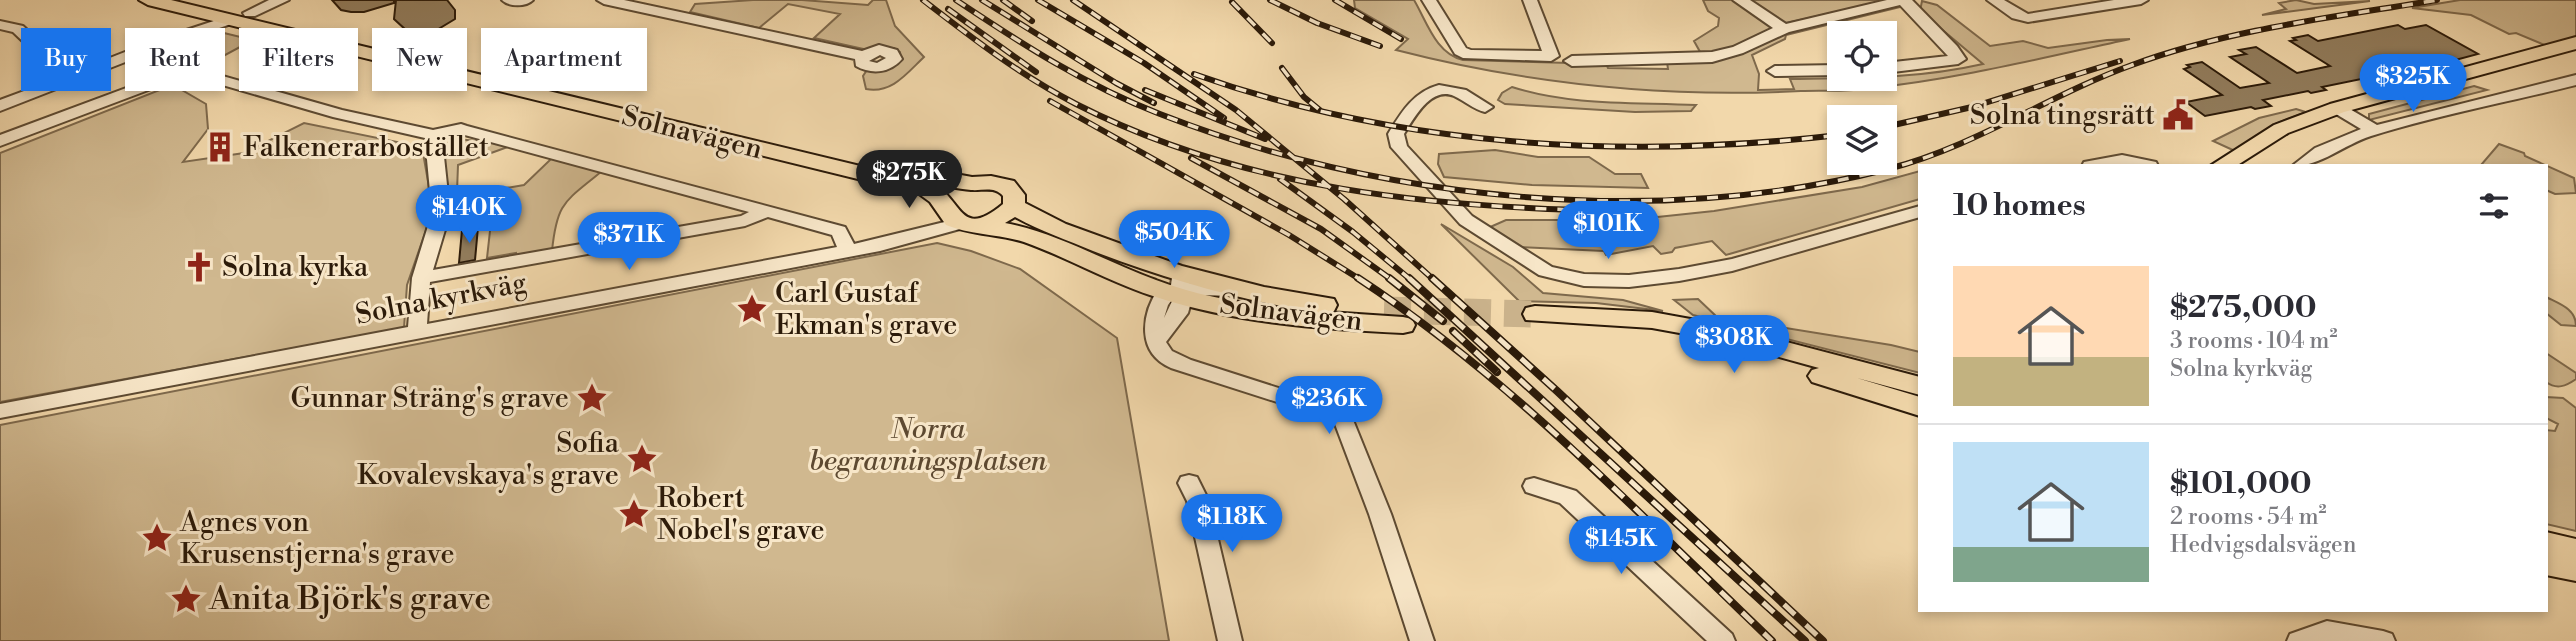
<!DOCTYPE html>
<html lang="en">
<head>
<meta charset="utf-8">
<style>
	body { margin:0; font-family:"Libre Bodoni",serif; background:#f2f2f3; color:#2b2b33; height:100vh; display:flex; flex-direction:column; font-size:26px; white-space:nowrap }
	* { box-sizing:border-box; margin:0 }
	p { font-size:23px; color:#7c7c81 }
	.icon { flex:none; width:38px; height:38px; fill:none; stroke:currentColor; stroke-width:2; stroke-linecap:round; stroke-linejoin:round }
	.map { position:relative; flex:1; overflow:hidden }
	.side { position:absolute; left:1918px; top:164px; width:630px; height:448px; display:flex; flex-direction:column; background:#fff; border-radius:0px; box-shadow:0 4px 10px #0003 }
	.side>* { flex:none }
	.guide { position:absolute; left:21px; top:28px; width:665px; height:63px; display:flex; gap:14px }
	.fabs { position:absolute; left:1827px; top:21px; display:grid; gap:14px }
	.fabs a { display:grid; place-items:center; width:70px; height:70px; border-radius:0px; background:#fff; box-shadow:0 4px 10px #0003; font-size:35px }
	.price { position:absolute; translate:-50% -60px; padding:0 16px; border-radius:24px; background:#1a73e8; color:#fff; font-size:23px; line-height:46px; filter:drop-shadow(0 2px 4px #0008) }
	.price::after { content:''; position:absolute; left:50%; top:42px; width:21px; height:16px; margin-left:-10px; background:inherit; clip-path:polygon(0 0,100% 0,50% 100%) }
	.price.selected { background:#222; color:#fff }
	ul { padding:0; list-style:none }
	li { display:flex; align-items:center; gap:21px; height:175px; padding:0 35px }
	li+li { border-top:2px solid #e1e1e2 }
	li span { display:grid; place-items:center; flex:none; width:196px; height:140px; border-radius:0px; color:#555 }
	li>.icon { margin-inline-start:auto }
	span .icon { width:84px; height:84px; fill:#fffc; stroke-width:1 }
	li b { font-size:30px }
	h2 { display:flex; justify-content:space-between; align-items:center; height:84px; padding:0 35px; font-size:30px }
	.chip { padding:0 24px; border-radius:0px; background:#fff; box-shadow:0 4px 10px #0003; font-size:24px; line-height:63px }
	.chip.selected { background:#1a73e8; color:#fff }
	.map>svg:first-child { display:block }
	.green { fill:#d0b88f; stroke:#7e694c; stroke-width:2 }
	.building { fill:#927d5d; stroke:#2b1a09; stroke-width:2 }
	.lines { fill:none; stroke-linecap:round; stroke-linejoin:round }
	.major-tunnel { stroke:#cab28b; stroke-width:27; stroke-dasharray:27 13; stroke-linecap:butt }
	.minor-casing { stroke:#5d4a32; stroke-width:4 }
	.major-casing { stroke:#2b1a09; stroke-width:4 }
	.minor { fill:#f7e6c8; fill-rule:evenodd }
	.major { fill:#f2d8ab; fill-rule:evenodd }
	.rail-far1-casing { stroke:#2b1a09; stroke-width:6 }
	.rail-casing { stroke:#2b1a09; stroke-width:8 }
	.rail-far1 { stroke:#f7e6c8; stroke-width:3.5; stroke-dasharray:11; stroke-linecap:butt }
	.rail { stroke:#f7e6c8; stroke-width:5; stroke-dasharray:15; stroke-linecap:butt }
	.labels { text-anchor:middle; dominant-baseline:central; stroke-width:6; stroke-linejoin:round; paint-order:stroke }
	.poi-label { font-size:28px; fill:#2b1a09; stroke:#f7e6c8; text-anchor:start }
	.street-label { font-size:28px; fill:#2b1a09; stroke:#f7e6c8 }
	.park-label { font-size:28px; font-style:italic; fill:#5d4931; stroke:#f7e6c8 }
	.near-poi-label { font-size:33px; fill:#2b1a09; stroke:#f7e6c8; text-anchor:start }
</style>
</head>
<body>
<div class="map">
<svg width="2576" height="641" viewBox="0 0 2576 641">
	<rect width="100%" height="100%" fill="#f2d8ab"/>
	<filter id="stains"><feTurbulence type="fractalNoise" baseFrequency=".00286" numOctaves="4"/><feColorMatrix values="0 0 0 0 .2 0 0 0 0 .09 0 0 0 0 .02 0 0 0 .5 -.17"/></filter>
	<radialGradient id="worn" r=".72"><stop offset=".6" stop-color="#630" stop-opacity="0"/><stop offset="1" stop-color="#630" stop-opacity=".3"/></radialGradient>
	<path class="green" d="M753,0H802L868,5L873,0H886L895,26L924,57C907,73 892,94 866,89L863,76L867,70C880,69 892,69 901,59L900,52L894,48L868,50L814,38L840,14L788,4L759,28L690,12L695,4Z
		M1354,0H1414C1427,22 1436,54 1463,60L1606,64L1608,68L1668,69L1667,62L1704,59L1694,41L1718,26L1719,18L1708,11L1703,0H1734L1782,32L1900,3L1904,6L1786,35L1785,39L1752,55L1759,74L1758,90L1794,89L1790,79C1856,78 1917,79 1983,64L1920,11L1922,1L1937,5L1990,46L2023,41L2048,48L2107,40L2130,39C2042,58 1954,80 1864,89C1843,92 1822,90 1801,91C1664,98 1528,84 1396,50L1408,39L1355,8Z
		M1745,0H1889L1782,24Z
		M2296,0L2314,4L2370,1L2262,15L2286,9L2279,3Z
		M2460,0H2576V38L2547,46L2516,33L2509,34L2471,15L2412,8Z
		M224,33L253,40L203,67L179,57L180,44L204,34Z
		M2474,86L2487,90L2369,120V114Z
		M167,87L180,89L206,104L208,129L183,162L244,153L304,123L422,147L433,210L407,285L404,328L0,402V153Z
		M1512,87C1571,106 1634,102 1696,105L1691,111L1635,112L1505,104L1498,100L1502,93Z
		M2296,109L2306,112L2275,124L2235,151L2213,141L2259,118Z
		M458,139L513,145L458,165L457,192L447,195L440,147Z
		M2499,144L2524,153L2525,156L2574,178L2576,193L2555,194L2546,190V166L2481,165Z
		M1495,150L1538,157H1589L1615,174H1641L1648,188L1532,185L1444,177L1438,164L1439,154Z
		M552,158L602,171C565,202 557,201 552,251L516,257V253L487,258L491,222L442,231L449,210L501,207L506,188L524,185Z
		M1920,171V199L1726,255L1712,241L1675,248L1672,252L1661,254L1653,246L1606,255L1604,251L1520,247L1488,228L1506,220H1629L1714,211L1862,187Z
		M1441,224L1513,267L1543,293L1623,300L1663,311L1596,303L1519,301Z
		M937,243L971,251L1020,269L1117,338L1169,641H0V425Z
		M2546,297C2560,304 2576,309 2576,326L2561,325L2546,313Z
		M1698,299L1717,317L1891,345L1920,352V373L1693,315L1674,300Z
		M2546,353L2576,373V379C2566,386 2557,390 2546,382Z
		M2546,397L2563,398L2576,408V531L2546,524V430L2555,431L2558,424L2546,418Z"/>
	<path class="building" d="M332,0H394V3L364,12H351L341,10Z
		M396,0H447L455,10V19L435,31L420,33L406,30L394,19Z
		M2398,25L2405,29L2426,25L2478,54L2384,79L2367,82L2361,79L2322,87L2326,90L2311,93L2308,91L2263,100L2271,106L2255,109L2251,107L2205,116L2186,102L2222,95L2184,69L2190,67L2187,65L2202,62L2240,88L2269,83L2230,57L2246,54L2239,50L2256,47L2297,73L2330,66L2290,41L2296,40L2293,38L2308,35L2318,41Z
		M478,227L475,260L459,263L462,230Z"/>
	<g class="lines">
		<path class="major-tunnel" d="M1384,310L1535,314"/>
		<g class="minor-casing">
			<path id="minor" d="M269,0H289L255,16H245L243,13Z
				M502,0H533C526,7 509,7 502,0Z
				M597,0H624L862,51L879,45L897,50L902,59C890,73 872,75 856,66L855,59L604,4ZM880,55L886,58L877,63L869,61Z
				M1422,0H1436L1466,48L1471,50L1542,51L1523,0H1537L1559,56L1551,61L1463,58L1455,54Z
				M1733,0H1750L1786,24L1887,0H1912L1957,46L1966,59L1958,64L1885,73V63L1948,56L1900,5L1789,32L1743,53L1712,62L1572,66L1564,61L1572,56L1712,52L1733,47L1773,28Z
				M1987,0H2004L2028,14L2114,0H2148L2141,4L2028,22L2012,18Z
				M229,16L234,17L236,20L234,23L169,45L198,69L342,110L433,130L461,124L467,126L845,227L854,244L961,218L970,223L967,227L880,251L0,418V404L408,327L412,278L432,213L425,138L333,117L188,75L156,50L0,111V100L32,88L27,72L34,52L13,32L0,29V21L23,26L47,48L50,51L43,72L46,83L153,41ZM461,134L749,212L741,216L433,270L450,213L442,138ZM768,217L832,235L837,247L427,324L430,282L745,226Z
				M1839,65V75L1775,76L1767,71L1775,66Z
				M161,75L167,77L169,80L167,83L0,146V135Z
				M2576,75V85C2508,102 2438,115 2371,136C2343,145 2320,167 2292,166L2315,148L2361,129L2331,111L2329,108L2331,105H2343L2377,125Z
				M1439,85L1466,90L1493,107L1485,112C1473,109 1465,101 1454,96C1431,86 1414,118 1404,134L1407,146L1472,216L1552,267L1584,274L1629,275L1679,269L1732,259L1920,206V217L1732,271L1679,281L1629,287L1584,286L1539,275L1460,224L1391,147L1388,134C1401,113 1413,92 1439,85Z
				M2122,155L2156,162L2158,166H2082L2084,162Z
				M1179,276L1186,278L1189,283L1234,286L1241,288L1243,292L1241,296L1193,295L1188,313L1166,342L1172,351L1191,360L1344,409L1351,415L1391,514L1434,641H1410L1369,514L1335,424L1330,419L1171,368C1136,353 1141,314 1159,288L1171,285L1172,278ZM1174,297L1164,318L1168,305Z
				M1189,475L1197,477L1209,501L1242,641H1218L1187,501L1178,483L1181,477Z
				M1534,478L1576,491L1732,634L1735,641H1707L1560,503L1526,492L1523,486L1526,480Z
				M2327,621L2383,631L2392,634L2395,641H2287L2290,634Z"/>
		</g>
		<g class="major-casing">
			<path id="major" d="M139,0H171L935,184C963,203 961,239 1003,204V196C994,186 983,191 971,190C949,188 926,182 904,177L901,172L904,167L912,166L972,177L991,176L1014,181L1025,195V203L1066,224L1182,266L1264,287L1334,299L1337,305L1334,311L1328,312L1403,317L1412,319L1415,325L1412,331L1403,333C1320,329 1236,323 1156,297C1111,283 1069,258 1024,242C998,234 971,235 946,225L930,202L919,194L148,5ZM1015,217C1040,231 1067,240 1093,251C1163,278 1235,299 1309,311C1258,305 1205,299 1156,280C1106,262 1058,233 1005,223Z
				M2576,37V49L2344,112L2288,133L2236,166H2210L2274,125L2330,104Z
				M1535,306L1652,312L1718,324L1920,377V395L1857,378L1920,397V416L1812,382L1808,376L1812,370L1819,368L1718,340L1652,328L1526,320L1523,314L1526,308Z
				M2546,532L2576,539V581L2546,575Z"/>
		</g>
		<use href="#minor" class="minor"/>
		<use href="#major" class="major"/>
		<g class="rail-far1-casing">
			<path id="rail-far1" d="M923,0C972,38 1020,75 1076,104C1244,190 1435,208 1621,211
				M956,0C1022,44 1085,85 1160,114C1382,201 1656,229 1888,169C1974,147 2049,95 2132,65C2230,29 2335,17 2437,0
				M982,0L1116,83L1154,103
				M1003,0L1032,21
				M1038,0L1144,63L1224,118
				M1073,0L1236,110L1344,199L1434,280
				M1270,0L1317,23L1380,46
				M1335,0L1401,39
				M1232,2L1272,43
				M948,9L1036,72
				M1282,68L1304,97L1321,111
				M1194,74C1399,147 1624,160 1839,135
				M1145,90L1265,139
				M1050,101L1289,235L1361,280
				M1885,127L1972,107L2120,61
				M1191,158L1321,229L1392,280
				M1280,179L1353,232L1411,280"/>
		</g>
		<g class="rail-casing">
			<path id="rail" d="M1358,278C1512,379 1640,515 1772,641
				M1389,278L1443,321
				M1409,278L1805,641
				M1432,278L1557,391L1823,641
				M1453,331L1497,372"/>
		</g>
		<use href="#rail-far1" class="rail-far1"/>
		<use href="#rail" class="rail"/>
	</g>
	<defs>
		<g id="civic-bare" transform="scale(2.415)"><path d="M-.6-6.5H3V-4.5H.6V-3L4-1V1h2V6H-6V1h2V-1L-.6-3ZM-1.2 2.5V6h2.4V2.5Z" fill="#8f2418" stroke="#f7e6c8" stroke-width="2.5" paint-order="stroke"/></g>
		<g id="building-bare" transform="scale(2.415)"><path d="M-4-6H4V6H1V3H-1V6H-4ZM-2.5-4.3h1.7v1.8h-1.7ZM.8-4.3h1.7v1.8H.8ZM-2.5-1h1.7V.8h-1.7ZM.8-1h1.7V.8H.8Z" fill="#8f2418" stroke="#f7e6c8" stroke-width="2.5" paint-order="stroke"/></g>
		<g id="church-bare" transform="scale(2.415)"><path d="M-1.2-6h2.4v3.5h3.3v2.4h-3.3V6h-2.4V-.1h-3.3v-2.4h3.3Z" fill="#8f2418" stroke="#f7e6c8" stroke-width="2.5" paint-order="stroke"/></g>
		<g id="sight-bare" transform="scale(2.415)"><path d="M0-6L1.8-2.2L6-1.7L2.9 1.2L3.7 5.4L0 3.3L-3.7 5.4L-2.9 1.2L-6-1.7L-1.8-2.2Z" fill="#8f2418" stroke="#f7e6c8" stroke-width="2.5" paint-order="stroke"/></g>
	</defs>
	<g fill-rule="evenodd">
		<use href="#civic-bare" x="2178" y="115"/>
		<use href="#building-bare" x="220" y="147"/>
		<use href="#church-bare" x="199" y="267"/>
		<use href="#sight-bare" x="752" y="309"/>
		<use href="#sight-bare" x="592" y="398"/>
		<use href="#sight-bare" x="642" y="459"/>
		<use href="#sight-bare" x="634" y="514"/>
		<use href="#sight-bare" x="157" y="538"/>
		<use href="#sight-bare" x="186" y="599"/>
	</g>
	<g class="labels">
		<g class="poi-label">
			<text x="2155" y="115" text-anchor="end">Solna tingsrätt</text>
			<text x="243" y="147">Falkenerarbostället</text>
			<text x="222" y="267">Solna kyrka</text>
			<text x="775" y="293">Carl Gustaf<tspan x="775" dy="32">Ekman's grave</tspan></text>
			<text x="569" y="398" text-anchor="end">Gunnar Sträng's grave</text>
			<text x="619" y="443" text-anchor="end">Sofia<tspan x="619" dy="32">Kovalevskaya's grave</tspan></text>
			<text x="657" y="498">Robert<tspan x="657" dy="32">Nobel's grave</tspan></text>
			<text x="180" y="522">Agnes von<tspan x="180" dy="32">Krusenstjerna's grave</tspan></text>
		</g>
		<g class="street-label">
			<text transform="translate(692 133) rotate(14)">Solnavägen</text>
			<text transform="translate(441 299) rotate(-11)">Solna kyrkväg</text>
			<text transform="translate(1291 313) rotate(7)">Solnavägen</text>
		</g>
		<g class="park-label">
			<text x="928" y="429">Norra<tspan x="928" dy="32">begravningsplatsen</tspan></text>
		</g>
		<g class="near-poi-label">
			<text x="209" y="599">Anita Björk's grave</text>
		</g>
	</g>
	<rect width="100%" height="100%" filter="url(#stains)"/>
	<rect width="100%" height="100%" fill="url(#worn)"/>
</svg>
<div class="fabs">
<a><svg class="icon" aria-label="locate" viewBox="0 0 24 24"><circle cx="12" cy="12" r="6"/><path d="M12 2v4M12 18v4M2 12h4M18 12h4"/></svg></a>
<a><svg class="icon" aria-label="layers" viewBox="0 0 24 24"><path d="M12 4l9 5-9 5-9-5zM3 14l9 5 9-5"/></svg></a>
</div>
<b class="price" style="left:2413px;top:114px">$325K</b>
<b class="price selected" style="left:909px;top:210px">$275K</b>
<b class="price" style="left:469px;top:245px">$140K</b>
<b class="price" style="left:1608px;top:261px">$101K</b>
<b class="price" style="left:1174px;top:270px">$504K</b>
<b class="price" style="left:629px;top:272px">$371K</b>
<b class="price" style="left:1734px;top:375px">$308K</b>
<b class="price" style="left:1329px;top:436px">$236K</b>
<b class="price" style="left:1232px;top:554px">$118K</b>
<b class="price" style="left:1621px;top:576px">$145K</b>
<div class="guide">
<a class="chip selected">Buy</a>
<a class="chip">Rent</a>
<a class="chip">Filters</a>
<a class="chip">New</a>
<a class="chip">Apartment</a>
</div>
<section class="side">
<h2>10 homes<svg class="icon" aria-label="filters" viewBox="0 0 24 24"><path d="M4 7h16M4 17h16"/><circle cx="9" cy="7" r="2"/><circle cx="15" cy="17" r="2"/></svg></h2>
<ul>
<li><span style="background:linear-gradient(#ffd9b3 65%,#c2b280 0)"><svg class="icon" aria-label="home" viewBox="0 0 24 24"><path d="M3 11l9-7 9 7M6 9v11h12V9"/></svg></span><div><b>$275,000</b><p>3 rooms · 104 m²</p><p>Solna kyrkväg</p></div></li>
<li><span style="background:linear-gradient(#bfe0f5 75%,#7fa58c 0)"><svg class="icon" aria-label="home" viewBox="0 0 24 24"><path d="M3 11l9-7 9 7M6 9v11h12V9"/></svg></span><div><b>$101,000</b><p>2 rooms · 54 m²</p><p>Hedvigsdalsvägen</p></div></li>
</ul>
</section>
</div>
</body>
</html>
